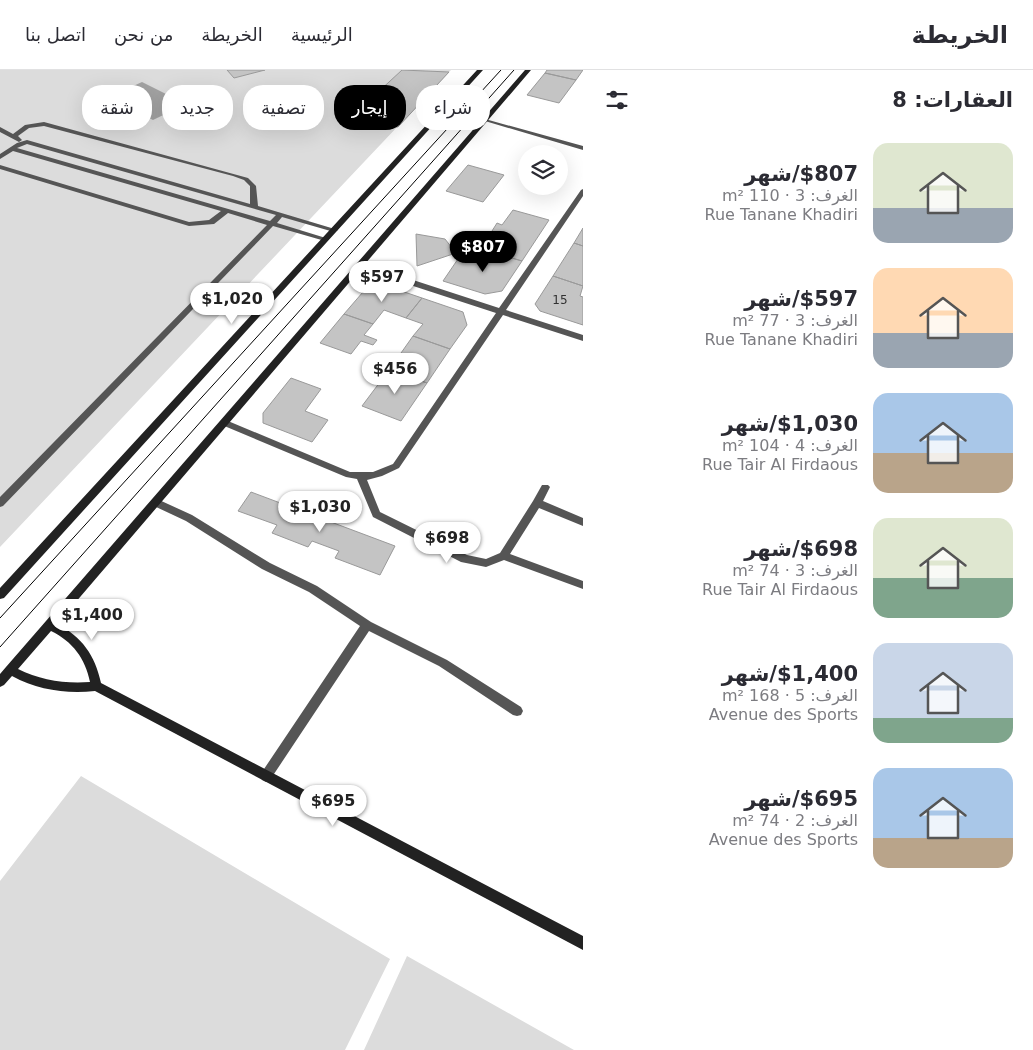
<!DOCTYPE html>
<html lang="ar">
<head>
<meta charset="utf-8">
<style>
	body { margin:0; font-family:"DejaVu Sans",Vazirmatn,sans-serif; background:#f7f7f7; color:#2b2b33; direction:rtl; height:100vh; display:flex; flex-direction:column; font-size:19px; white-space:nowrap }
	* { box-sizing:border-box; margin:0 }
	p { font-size:16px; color:#7c7c81 }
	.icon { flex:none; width:28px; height:28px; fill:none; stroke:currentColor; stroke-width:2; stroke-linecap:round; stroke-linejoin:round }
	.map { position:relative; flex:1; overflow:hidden; direction:ltr }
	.details { display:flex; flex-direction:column; background:#fff; width:450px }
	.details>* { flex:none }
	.banner { position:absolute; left:15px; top:15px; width:475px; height:45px; direction:rtl; display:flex; gap:10px }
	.tools { position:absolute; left:518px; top:75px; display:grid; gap:10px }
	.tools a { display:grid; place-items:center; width:50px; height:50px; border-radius:50%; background:#fff; box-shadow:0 5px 20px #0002; font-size:25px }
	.price { position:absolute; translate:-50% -42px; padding:0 11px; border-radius:18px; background:#fff; color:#222; font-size:16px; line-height:32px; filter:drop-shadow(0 1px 2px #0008) }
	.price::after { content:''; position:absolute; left:50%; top:30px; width:15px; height:11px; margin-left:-8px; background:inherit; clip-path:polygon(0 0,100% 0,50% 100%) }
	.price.active { background:#000; color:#fff }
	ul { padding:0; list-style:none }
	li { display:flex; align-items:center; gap:15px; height:125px; padding:0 20px }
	li span { display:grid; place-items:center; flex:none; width:140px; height:100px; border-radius:15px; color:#555 }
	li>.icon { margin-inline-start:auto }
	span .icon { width:60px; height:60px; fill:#fffc; stroke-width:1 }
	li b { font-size:21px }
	h2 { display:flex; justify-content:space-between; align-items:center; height:60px; padding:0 20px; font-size:21px }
	.tag { padding:0 18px; border-radius:20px; background:#fff; box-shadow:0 5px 20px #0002; font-size:18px; line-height:45px }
	.tag.active { background:#000; color:#fff }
	header { display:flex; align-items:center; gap:30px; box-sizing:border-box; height:70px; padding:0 25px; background:#fff; border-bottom:1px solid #e1e1e2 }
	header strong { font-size:24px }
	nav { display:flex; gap:28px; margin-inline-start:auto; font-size:18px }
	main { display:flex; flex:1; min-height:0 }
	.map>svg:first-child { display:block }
	.green { fill:#dcdcdc }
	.water { fill:#a3a3a3 }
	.building { fill:#c4c4c4; stroke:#999 }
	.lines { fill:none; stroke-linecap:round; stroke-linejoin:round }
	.lane { fill:#555; fill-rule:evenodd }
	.street { fill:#555; fill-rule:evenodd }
	.secondary { fill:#222; fill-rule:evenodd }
	.tram { stroke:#000; stroke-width:1 }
	.labels { text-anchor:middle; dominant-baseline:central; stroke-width:4.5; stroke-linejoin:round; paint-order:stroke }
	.far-number-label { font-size:12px; fill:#313131 }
</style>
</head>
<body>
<header>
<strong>الخريطة</strong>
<nav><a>الرئيسية</a><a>الخريطة</a><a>من نحن</a><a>اتصل بنا</a></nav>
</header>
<main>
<section class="details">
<h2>العقارات: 8<svg class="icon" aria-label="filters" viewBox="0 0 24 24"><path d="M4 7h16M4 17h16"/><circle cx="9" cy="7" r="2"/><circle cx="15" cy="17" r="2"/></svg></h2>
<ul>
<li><span style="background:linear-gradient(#dfe7d0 65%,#9aa5b1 0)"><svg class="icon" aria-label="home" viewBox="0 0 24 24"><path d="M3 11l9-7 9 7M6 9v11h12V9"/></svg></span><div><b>$807/شهر</b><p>الغرف: 3 · 110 m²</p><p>Rue Tanane Khadiri</p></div></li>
<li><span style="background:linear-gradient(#ffd9b3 65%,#9aa5b1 0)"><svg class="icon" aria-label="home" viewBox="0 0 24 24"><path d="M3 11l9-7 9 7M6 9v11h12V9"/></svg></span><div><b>$597/شهر</b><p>الغرف: 3 · 77 m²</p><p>Rue Tanane Khadiri</p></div></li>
<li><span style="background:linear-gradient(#a9c7e8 60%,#b9a48a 0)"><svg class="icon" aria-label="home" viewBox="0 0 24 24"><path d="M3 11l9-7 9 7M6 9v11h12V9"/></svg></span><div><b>$1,030/شهر</b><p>الغرف: 4 · 104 m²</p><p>Rue Tair Al Firdaous</p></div></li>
<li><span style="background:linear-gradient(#dfe7d0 60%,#7fa58c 0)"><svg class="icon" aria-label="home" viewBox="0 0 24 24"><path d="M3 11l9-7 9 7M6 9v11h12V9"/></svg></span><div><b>$698/شهر</b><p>الغرف: 3 · 74 m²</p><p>Rue Tair Al Firdaous</p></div></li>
<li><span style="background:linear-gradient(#c9d6e8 75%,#7fa58c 0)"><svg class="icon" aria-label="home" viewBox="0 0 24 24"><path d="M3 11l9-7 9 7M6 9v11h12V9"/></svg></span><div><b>$1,400/شهر</b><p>الغرف: 5 · 168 m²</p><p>Avenue des Sports</p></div></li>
<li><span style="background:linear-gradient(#a9c7e8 70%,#b9a48a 0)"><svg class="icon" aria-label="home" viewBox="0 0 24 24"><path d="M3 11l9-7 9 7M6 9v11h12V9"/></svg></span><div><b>$695/شهر</b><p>الغرف: 2 · 74 m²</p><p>Avenue des Sports</p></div></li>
</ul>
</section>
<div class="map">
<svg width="583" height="980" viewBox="0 0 583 980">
	<rect width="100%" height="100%" fill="#fff"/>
	<path class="green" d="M0,0H451L0,477Z
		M81,706L390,889L345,980H0V811Z
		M407,886L574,980H364Z"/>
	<path class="water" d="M142,12L186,34L153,50L109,27Z"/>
	<path class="building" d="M227,0H265L234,8Z
		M402,0L449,2L398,57L350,48Z
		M547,0H583L576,10L545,3Z
		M545,3L576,10L559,33L527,25Z
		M468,95L504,105L483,132L446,121Z
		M513,140L549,150L522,191L485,180L497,163L492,161L497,153L502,155Z
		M583,158V176L574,173Z
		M416,164L445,169L456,183L417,196Z
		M574,173L583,176V216L553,206Z
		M485,180L522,191L502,221L485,224L443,211L460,186L477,191Z
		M553,206L583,216L580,226L583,227V255L540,241L535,234Z
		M378,213L422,228L406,248L384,240L373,254L344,244L369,215Z
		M422,228L463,242L467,255L450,279L413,266L423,254L406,248Z
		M344,244L373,254L364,265L377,270L373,275L361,271L351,284L320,273Z
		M413,266L450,279L427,313L389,300Z
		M389,300L427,313L401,351L362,336Z
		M291,308L321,319L305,341L328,350L312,372L263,353V343Z
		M251,422L395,476L380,505L335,488L339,481L312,471L308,477L272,463L277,455L238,441Z"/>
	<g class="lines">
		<path class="lane" d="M44,52L248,108L256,116L258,136L338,160L334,162L282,147L277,153L329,169L325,171L273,156L3,436L0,437V427L267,155L228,143L214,154L189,156L0,99V95L189,152L209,150L221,141L13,81L0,89V84L17,73L27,70L250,134V116L244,110L233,106L44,56L29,58L18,66L22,70L19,72L0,62V57L13,64L25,55ZM27,74L276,145L270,151L17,78Z
			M157,429L192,445L270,493L317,516L371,552L447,590L521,637L523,641L521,645L517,646L513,645L439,596L369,561L270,710L266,712L262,710L260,706L262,702L360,556L309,522L262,499L186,451L154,436L152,433Z"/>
		<path class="street" d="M485,49L583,76V80L485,51Z
			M583,119V126L506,240L583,265V271L503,245L399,398L382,406L367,410L380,442L467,485L486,489L500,483L533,431L542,415H548L550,417L543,431L583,448V456L539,438L510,484L583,511V519L504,490L486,497L461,492L373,447L357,409L346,407L222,355L221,353L222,351H228L350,402H373L393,394L496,243L358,198V194H364L499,238L581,120Z"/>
		<path class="secondary" d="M477,0H483L4,528L0,529V518Z
			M525,0H531L57,554C82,567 95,585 101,613L583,866V880L95,621C66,624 38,620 12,606L4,615L0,617V604L6,597ZM51,561C73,572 85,588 90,612C65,614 40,610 18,599Z"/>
		<path class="tram" d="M0,548L501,0
			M0,577L514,0"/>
	</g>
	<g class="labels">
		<g class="far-number-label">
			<text x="560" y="230">15</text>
		</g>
	</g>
</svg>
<div class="tools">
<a><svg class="icon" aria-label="layers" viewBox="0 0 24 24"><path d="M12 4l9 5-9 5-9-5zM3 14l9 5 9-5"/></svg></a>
</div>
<b class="price active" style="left:483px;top:203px">$807</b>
<b class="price" style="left:382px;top:233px">$597</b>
<b class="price" style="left:232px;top:255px">$1,020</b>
<b class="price" style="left:395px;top:325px">$456</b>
<b class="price" style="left:320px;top:463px">$1,030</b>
<b class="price" style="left:447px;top:494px">$698</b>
<b class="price" style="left:92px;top:571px">$1,400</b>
<b class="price" style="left:333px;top:757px">$695</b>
<div class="banner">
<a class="tag">شراء</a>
<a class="tag active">إيجار</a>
<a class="tag">تصفية</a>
<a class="tag">جديد</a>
<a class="tag">شقة</a>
</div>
</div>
</main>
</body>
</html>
